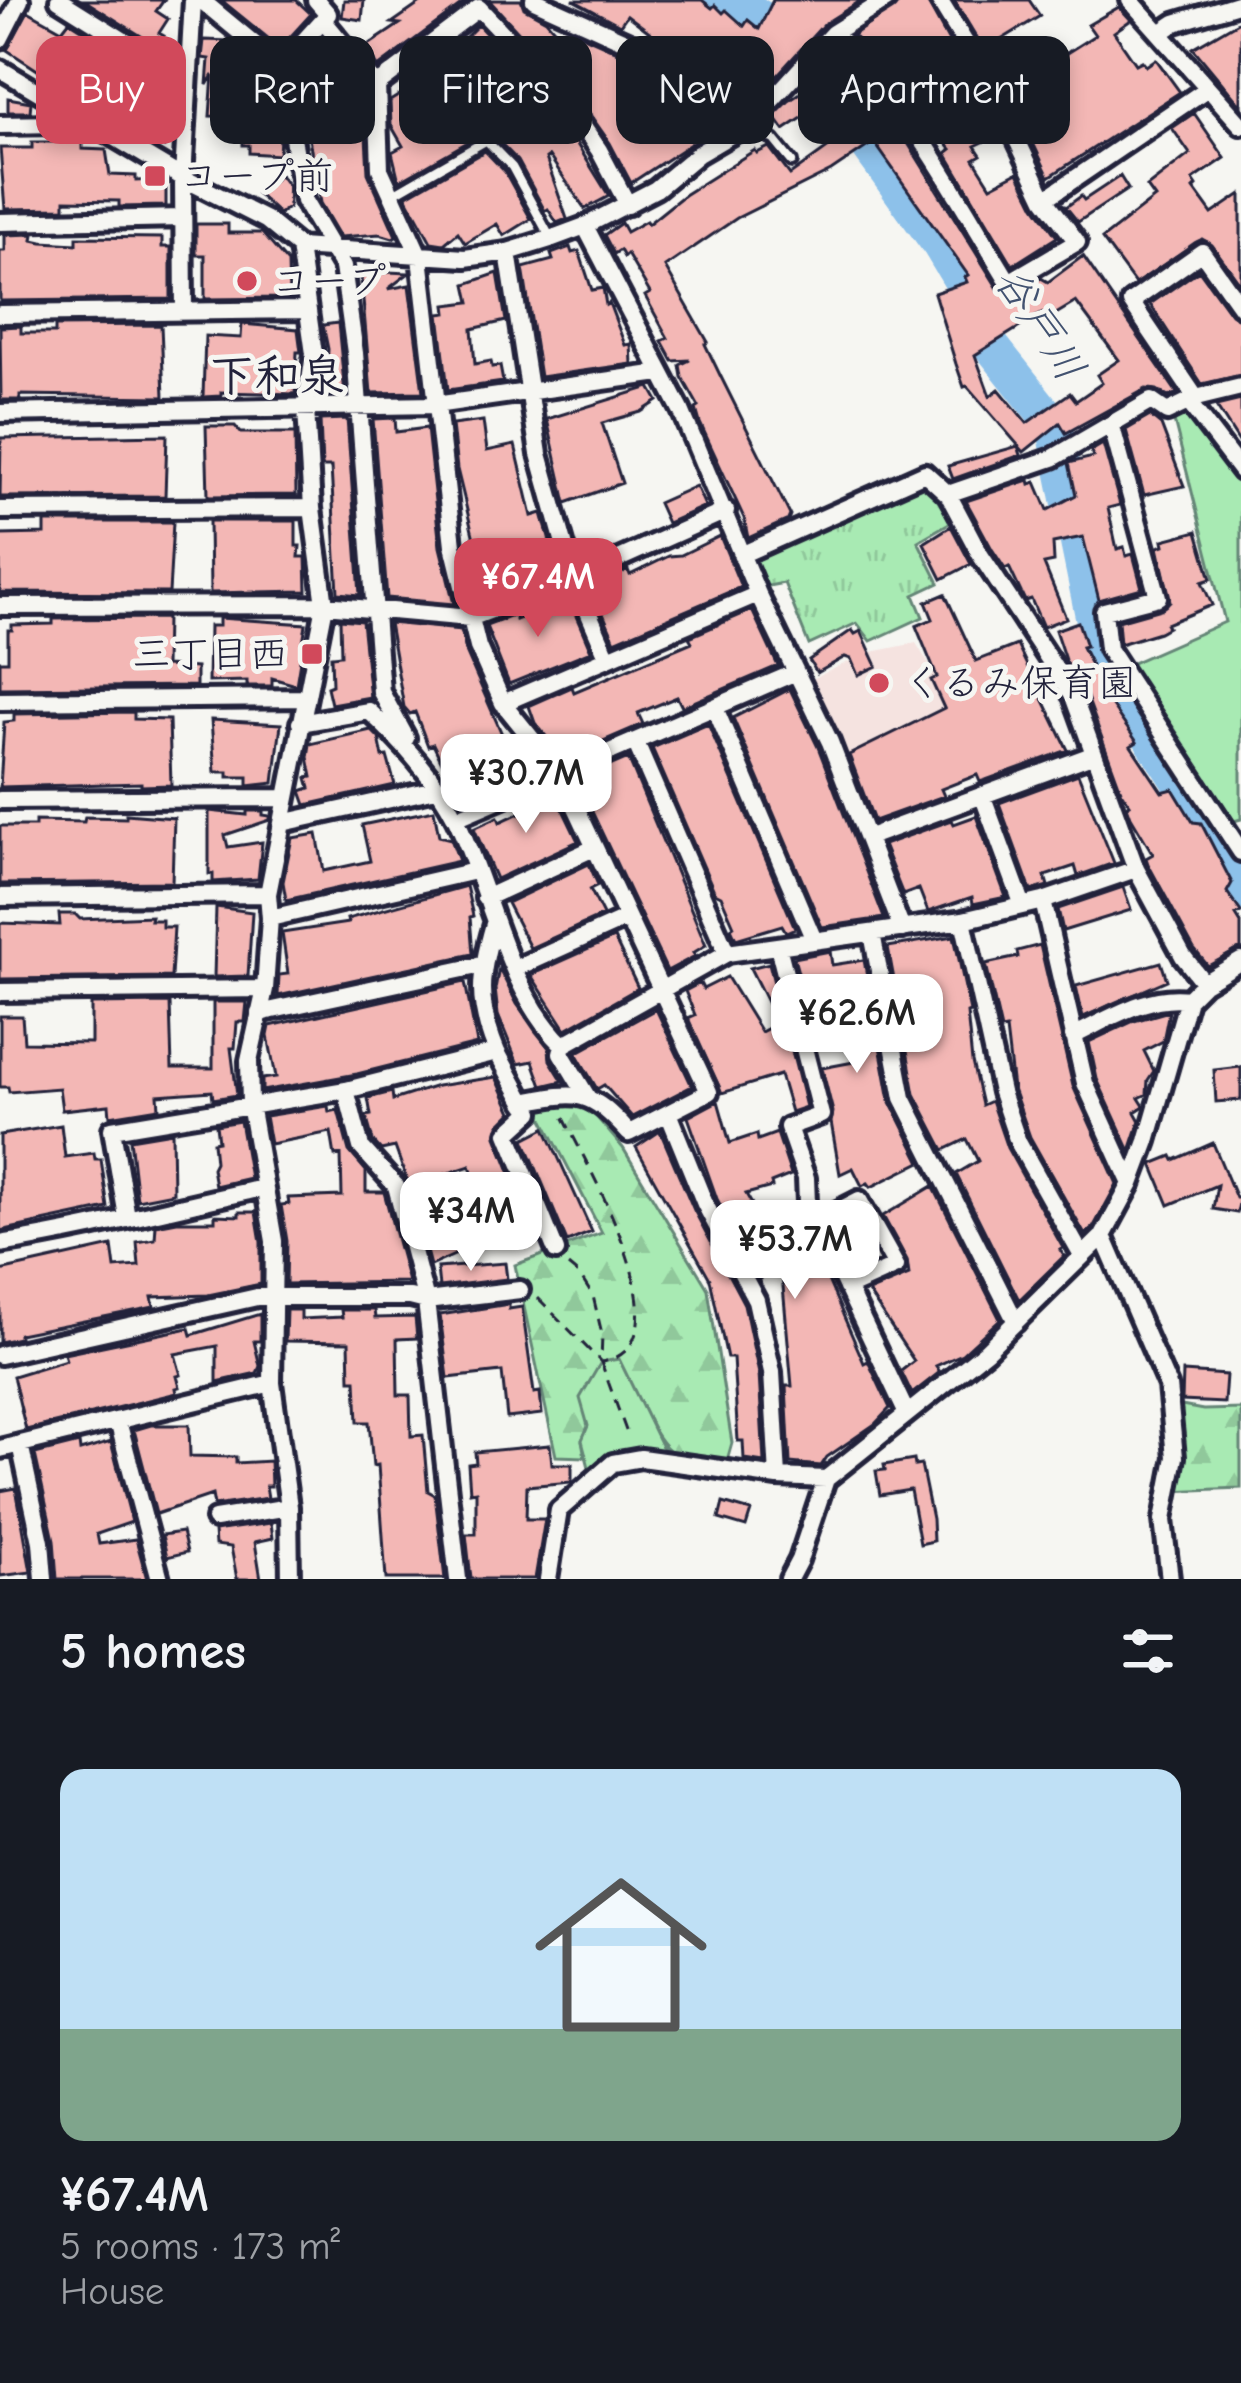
<!DOCTYPE html>
<html lang="en">
<head>
<meta charset="utf-8">
<style>
	body { margin:0; font-family:"Comic Neue","Klee One",sans-serif; background:#242831; color:#f1f3f6; height:100vh; display:flex; flex-direction:column; font-size:45px; white-space:nowrap }
	* { box-sizing:border-box; margin:0 }
	p { font-size:39px; color:#9ea1a6 }
	.icon { flex:none; width:66px; height:66px; fill:none; stroke:currentColor; stroke-width:2; stroke-linecap:round; stroke-linejoin:round }
	.map { position:relative; height:1579px; overflow:hidden }
	.side { display:flex; flex-direction:column; background:#171b24; flex:1 }
	.side>* { flex:none }
	.hud { position:absolute; left:36px; top:36px; width:1170px; height:108px; display:flex; gap:24px }
	.price { position:absolute; translate:-50% -102px; padding:0 27px; border-radius:24px; background:#fff; color:#222; font-size:39px; line-height:78px; filter:drop-shadow(0 3px 6px #0008) }
	.price::after { content:''; position:absolute; left:50%; top:72px; width:36px; height:27px; margin-left:-18px; background:inherit; clip-path:polygon(0 0,100% 0,50% 100%) }
	.price.selected { background:#d1495b; color:#fff }
	ul { padding:0; list-style:none }
	li { display:grid; align-content:center; gap:24px; height:636px; padding:0 60px }
	li+li { border-top:3px solid #363941 }
	li span { display:grid; place-items:center; height:372px; border-radius:24px; color:#555 }
	li>.icon { margin-inline-start:auto }
	span .icon { width:216px; height:216px; fill:#fffc; stroke-width:1 }
	li b { font-size:51px }
	h2 { display:flex; justify-content:space-between; align-items:center; height:144px; padding:0 60px; font-size:51px }
	.pill { padding:0 42px; border-radius:24px; background:#171b24; box-shadow:0 6px 18px #0003; font-size:42px; line-height:108px }
	.pill.selected { background:#d1495b; color:#fff }
	.map>svg:first-child { display:block }
	.built { fill:#f5e3e0 }
	.grass { fill:url(#grass-tufts); stroke:#658677; stroke-width:3 }
	.forest { fill:url(#forest-firs); stroke:#658677; stroke-width:3 }
	.park { fill:#a8eab3; stroke:#658677; stroke-width:3 }
	.lines { fill:none; stroke-linecap:round; stroke-linejoin:round }
	.river { stroke:#8dc1ea; stroke-width:36 }
	.building { fill:#f3b7b5; stroke:#22223b; stroke-width:3; fill-rule:evenodd }
	.lane-casing { stroke:#22223b; stroke-width:16 }
	.street-casing { stroke:#22223b; stroke-width:26 }
	.path { stroke:#22223b; stroke-width:3; stroke-dasharray:12 9; stroke-linecap:butt }
	.lane { stroke:#f6f6f2; stroke-width:8 }
	.street { stroke:#f6f6f2; stroke-width:16 }
	.poi-dot { fill:#d1495b; stroke:#f6f6f2; stroke-width:4.5 }
	.labels { text-anchor:middle; dominant-baseline:central; stroke-width:10; stroke-linejoin:round; paint-order:stroke }
	.poi-label { font-size:39px; fill:#22223b; stroke:#f6f6f2; text-anchor:start }
	.water-label { font-size:42px; font-style:italic; fill:#425270; stroke:#f6f6f2 }
	.quarter-label { font-size:45px; font-weight:bold; fill:#22223b; stroke:#f6f6f2 }
</style>
</head>
<body>
<div class="map">
<svg width="1241" height="1579" viewBox="0 0 1241 1579">
	<defs>
		<pattern id="grass-tufts" width="24" height="20" patternUnits="userSpaceOnUse" patternTransform="scale(3)"><rect width="24" height="20" fill="#a8eab3"/><path d="M3 7l-1-3M5 7V3M7 7l1-3M15 17l-1-3M17 17v-4M19 17l1-3" fill="none" stroke="#90c89b"/></pattern>
		<pattern id="forest-firs" width="22" height="20" patternUnits="userSpaceOnUse" patternTransform="scale(3)"><rect width="22" height="20" fill="#a8eab3"/><path d="M5 1l3.5 6h-7zM16 11l3.5 6h-7z" fill="#90c89b"/></pattern>
	</defs>
	<rect width="100%" height="100%" fill="#f6f6f2"/>
	<filter id="ink" filterUnits="userSpaceOnUse"><feTurbulence type="fractalNoise" baseFrequency=".00833" numOctaves="2"/><feDisplacementMap in="SourceGraphic" scale="24" xChannelSelector="R" yChannelSelector="G"/><feConvolveMatrix kernelMatrix="1 2 1 2 8 2 1 2 1" color-interpolation-filters="sRGB"/></filter>
	<g filter="url(#ink)">
		<path class="built" d="M916,643L933,671L978,656L1003,724L860,794L806,682L867,653Z"/>
		<path class="grass" d="M918,483L930,488L951,522L918,541L939,583L914,595L923,617L871,641L857,623L809,645L784,583L763,587L749,557L787,546Z"/>
		<path class="forest" d="M581,1099L623,1148L708,1289L732,1443L726,1464C672,1456 671,1462 643,1412L589,1426L582,1440L585,1457L556,1456L515,1265L602,1233L539,1111Z
			M1171,1404L1203,1410L1241,1409V1488L1169,1491Z"/>
		<path class="park" d="M1190,413L1241,482V819L1234,821L1130,664L1225,622L1174,421Z
			M619,1359L661,1445L673,1456L606,1460L590,1471L582,1440L588,1426L580,1398L601,1362Z"/>
		<g class="lines">
			<path class="river" d="M717,0L748,10L789,36L940,245L961,280L988,342L1054,425L1100,650L1115,682L1177,778L1225,843L1241,893"/>
		</g>
		<path class="building" d="M84,0H164L156,11L168,19L159,33L164,36L157,46Z
			M221,0H296L311,14L280,48Z
			M344,0H364L362,20L342,17Z
			M425,0H468L378,67L367,46L400,24L392,23Z
			M489,0H521L524,8L546,20L566,43L577,33L615,50L630,69L638,63L674,87L676,98L671,101L695,141L631,183L610,143L574,92Z
			M573,0H702L712,8L715,5L723,13L726,10L744,26L748,20L759,29L773,0H862L824,24L749,106L700,74L717,49L714,38L704,39L686,64L658,45L653,40L656,37L627,15L620,25Z
			M904,0H926L1000,134L975,146L981,155L974,159L991,186L1018,172L1035,206L1057,237L1013,265L946,153L951,149L853,35Z
			M954,0H1029L1040,16L1001,40L1012,58L995,68Z
			M1119,7L1131,20L1114,32L1136,64L1142,61L1146,66L1156,59L1180,92L1049,177L1008,90L1095,35L1088,25Z
			M28,11L62,30L69,21L168,83L163,89L168,98L156,115L173,127L164,147L80,100H83L7,50Z
			M1241,20V106L1193,48Z
			M478,25L554,107L609,196L585,209L549,156L546,158L567,219L557,223L548,209L545,211L518,161L431,72Z
			M204,40L230,41L269,73L274,103L263,105L262,136H280L279,155L249,153V145H243V117L210,116L213,75L207,85L209,59L202,58Z
			M324,41L335,64L342,63L351,74L366,136L368,173L396,236L393,238L380,234L340,237L320,203L297,67Z
			M833,51L898,127L999,290L1010,295L1041,278L1048,282L1083,256L1177,393L1168,397L1157,390L1146,389L1066,433L1060,423L1024,452L967,386L964,387L956,364L934,293L967,282L965,277L968,275L874,142L831,171L737,218L665,267L708,342L705,344L720,375L790,515L788,520L748,538L744,518L700,423L696,409L699,407L682,377L680,365L690,360L673,361L662,341L668,338L645,296L650,293L627,254L624,257L620,250L614,254L604,235L621,223L626,232L646,221L648,224L684,195L755,150L757,153L769,147L790,175L829,147L805,116L784,130L774,116L789,101L826,75L820,66ZM1076,302L1119,360L1097,375L1102,383L1076,401L1070,393L1027,423L999,389L990,396L975,355L1042,313L1046,320Z
			M419,83L473,139L399,181L392,152L403,146L391,125L390,101Z
			M8,98L31,102L30,112H8Z
			M1194,113L1225,158L1193,180L1197,186L1194,189L1212,214L1241,194V285L1212,245L1202,239L1135,284L1102,239L1155,198L1147,187L1190,154L1172,128Z
			M66,135H82V149L106,150L110,175L136,176V181L157,180L158,185L166,184V206L119,207V201L65,200V208L5,209L0,148H32V142H65Z
			M485,151L505,172L531,219L504,236L497,224L465,243L458,232L444,244L431,242L406,196Z
			M280,175L288,186L289,207L279,214L257,194Z
			M1120,176L1128,189L1078,222L1066,207L1081,196L1084,200Z
			M196,224H228V233H262L288,263L289,298L205,299V255H196Z
			M34,234L33,240L42,242L77,244V237L162,238V247H171V299L0,301V251H5V235Z
			M570,247L572,253L579,251L592,290L603,288L606,305L609,303L625,345L631,344L632,364L540,377L523,268L553,260L551,254Z
			M1199,270L1231,314L1241,320V375L1202,384L1150,304Z
			M388,272L409,273L388,289L409,285L423,392L371,393L361,277Z
			M498,273L506,321L472,329L475,364L491,361L492,367L500,366L503,382L448,390L439,314L447,313L446,305L470,302L466,284Z
			M338,323L345,394H321L322,389H326L328,349L323,325Z
			M242,324L298,329L301,352H297L295,394L221,392V396L203,397L205,336L241,338Z
			M161,325L164,397L20,395V400H1L0,327L21,326V333H55V326Z
			M650,387L658,401L641,412L602,423L622,483L566,503L547,419Z
			M1241,400V445L1216,406Z
			M1150,416L1161,425L1184,486L1144,495L1126,430Z
			M395,418L396,432L427,428L440,547L454,604L387,598L373,419Z
			M347,419L358,566L360,595L338,593L331,467H322L320,420Z
			M483,421L487,451L515,445L532,516L542,513L557,567L534,575L525,544L493,555L506,591L480,601L466,543L474,539L457,469L452,425Z
			M206,426H235L241,433H295L296,495L208,496Z
			M167,435L165,496L0,497L1,438Z
			M1103,444L1120,505L1108,508L1117,549L1124,547L1126,556L1133,554L1142,588L1099,600L1083,537L1053,543L1054,562L1044,564L1066,618L1043,627L1031,599L1025,601L1009,567L1005,569L992,549L966,501L1029,480L1030,484L1036,482L1048,510L1076,495L1069,463L1093,457L1091,451Z
			M1018,446L1021,455L953,479L948,466Z
			M696,486L705,506L667,523L658,503Z
			M209,521H296V546H300L299,557H306L307,591L210,593Z
			M45,522H173L169,593L0,592V535L45,534Z
			M951,526L971,564L942,579L924,543Z
			M1197,531L1211,579L1202,582L1212,605L1166,624L1168,627L1159,632L1120,644L1118,621L1161,609L1170,601L1158,547L1164,545L1163,540Z
			M720,536L741,587L615,641L591,586L628,570L630,575L669,556L681,555Z
			M945,594L976,661L1017,645L1068,750L986,780L980,782L977,775L941,789L944,796L874,821L849,755L944,708L931,680L937,677L916,626L933,619L926,602Z
			M567,595L591,651L509,684L486,626L515,615L516,620L552,606L550,602Z
			M752,610L778,666L682,707L677,697L638,713L643,724L564,758L535,723L529,706L572,687L574,692L692,642L689,637Z
			M166,618L165,666L196,668V686L0,688V661H8V630H12V625L53,624V619Z
			M219,618L306,624L296,685L272,678V686H247V681L208,682L209,626H219Z
			M340,619L362,621L370,697L331,704L327,687L332,685L331,656L341,655Z
			M1078,622L1086,646L1082,647L1111,705L1137,742L1131,746L1162,792L1173,789L1193,822L1201,823L1232,883L1227,892L1241,912L1236,915L1241,923V948L1208,966L1194,949L1148,864L1146,858L1153,854L1131,817L1127,806L1130,804L1122,793L1085,692L1066,663L1055,630Z
			M389,623L461,630L466,652L512,757L525,751L539,768L470,798H459L433,744L428,746L415,712L410,714L404,707Z
			M852,630L855,634L861,631L877,666L858,675L851,659L845,657L817,673L809,660Z
			M790,689L818,747L884,918L822,927L733,718Z
			M134,712V719L169,720L171,785L141,786V783L0,787L4,722L14,721V714Z
			M211,720L281,724L274,783L248,786V777H228V772H215Z
			M708,724L795,928L786,932L782,925L736,939L731,928L734,926L721,896L715,893L652,748Z
			M371,730L379,738L383,757L387,756L395,785L306,805L301,791L310,788L307,778L312,777L308,757L310,744Z
			M628,758L706,945L693,953L695,956L667,971L577,780Z
			M1078,774L1114,863L1078,876L1075,866L1045,876L1048,886L1031,891L999,803Z
			M541,795L544,800L556,795L578,841L496,879L474,828L498,817L500,822L530,808L527,801Z
			M434,810L439,836L451,839L459,861L286,900L283,882L292,838L317,834L324,871L370,861L362,825Z
			M209,811L247,815V811H263V815L270,816V820L225,835L228,847L262,842L258,879L213,882V874H209Z
			M126,814L174,818L172,882L0,884V826H35V821L84,822L85,817L126,818Z
			M976,816L1006,897L973,904L972,897L928,912L919,889L903,895L883,845L952,820L954,824Z
			M589,864L598,885L590,889L603,915L530,948L507,903Z
			M466,886L473,916L470,917L473,954L278,996L279,975L288,974L282,933L348,923L347,919Z
			M1123,887L1131,910L1063,931L1058,909Z
			M216,907L252,912L248,976L214,977Z
			M59,914H75L80,919L151,916L150,920H162V927H174L171,977L0,979V923L60,925Z
			M954,936L970,1012L967,1013L972,1062L982,1105L991,1101L1007,1148L1063,1248L1060,1250L1064,1256L1019,1300L956,1174L978,1161L967,1139L944,1150L915,1094L888,947Z
			M614,938L638,988L566,1029L531,975Z
			M1040,945L1073,1086L1117,1184L1093,1228L1085,1235L1030,1137L1013,1089L1006,1029L1001,1030L986,964L1018,957L1017,951Z
			M830,951L832,965L864,960L890,1100L921,1162L871,1187L868,1183L862,1186L853,1168L840,1174L831,1122L833,1112L822,1068L859,1061L848,1007L809,1014L794,958Z
			M1161,962L1167,980L1083,1017L1076,986Z
			M769,963L783,1019L776,1020L750,968Z
			M499,968L517,1004L549,1048L550,1060L563,1081L542,1086L533,1061L518,1064L498,1015L495,989Z
			M727,977L761,1032L784,1020L806,1107L791,1112L780,1075L722,1093L688,1018L695,1015L685,991L700,983L703,989Z
			M465,982L477,1044L357,1074L262,1091V1079L276,1077L268,1036L270,1026Z
			M213,1002H247L245,1022H237L235,1048H231L237,1095L213,1099L212,1091L158,1095L159,1108L110,1116L109,1105L62,1110L59,1088L9,1092L8,1087H0V1016H22L24,1042L91,1043V1004L170,1003L172,1068H213Z
			M656,1009L692,1086L632,1117L604,1085L597,1089L576,1053Z
			M1169,1011L1163,1041L1144,1051L1154,1071L1148,1080L1147,1094L1139,1098L1144,1106L1135,1112L1140,1121L1130,1151L1097,1079L1089,1042L1134,1021Z
			M1241,1067V1100L1216,1102L1214,1070Z
			M496,1077L512,1112L499,1125L496,1136L530,1221L430,1266L417,1217L483,1200L470,1166L409,1186L395,1147L381,1150L373,1141L366,1116L371,1115L368,1098L392,1092L393,1100L437,1086Z
			M718,1101L730,1143L757,1134L758,1140L777,1133L791,1175L771,1183L772,1187L746,1194L753,1206L750,1208L781,1263L814,1248L864,1363L868,1361L890,1408L875,1424L827,1457L821,1466L790,1463L786,1386H792L781,1264L760,1265V1280L717,1199L688,1117Z
			M328,1106L329,1112L338,1110L349,1151L366,1171V1192H384L408,1282L286,1284L287,1241L281,1205L289,1204L288,1198L342,1196L341,1155L335,1156L331,1132L270,1144L265,1116Z
			M240,1121L250,1178L215,1186L212,1168L215,1162L213,1142L218,1141L216,1125Z
			M61,1125L65,1157L94,1153L95,1159H101L108,1208L0,1231V1135Z
			M545,1128L592,1232L567,1242L524,1139Z
			M660,1131L694,1210L744,1304L759,1374L764,1462L744,1459L743,1441H738L733,1358H727L710,1279L636,1147Z
			M172,1132L173,1193L137,1200L130,1139Z
			M1213,1143L1236,1198H1240L1237,1213L1213,1209L1217,1185L1169,1205L1152,1164L1172,1156L1174,1160Z
			M933,1186L1000,1319L962,1354L936,1366L940,1372L912,1394L901,1371L914,1361L868,1292L909,1275L907,1260L883,1216Z
			M239,1212H256L261,1242V1284L208,1295L152,1297L154,1307L19,1334V1338L0,1342V1271L112,1246L115,1268L139,1266L137,1242L155,1239L156,1225L177,1221H215V1215L239,1216Z
			M856,1230L868,1259L852,1268L838,1239Z
			M505,1263L507,1279L439,1287L437,1268Z
			M509,1304V1309L522,1307L534,1393L540,1392L542,1414L507,1418L502,1372L448,1378L440,1315Z
			M286,1310H301V1319L342,1317L341,1310H374L375,1318L415,1317L417,1338L397,1339L398,1395H410L411,1436L423,1435L428,1491L435,1495L445,1579H386L378,1465L373,1466L369,1422H358L356,1380H350L349,1342L285,1341Z
			M260,1314V1341H254L260,1366L257,1373L217,1382V1346L175,1354L181,1375L177,1376L180,1387L176,1388L177,1393L26,1430L13,1376L66,1360L64,1354L189,1328L191,1335Z
			M1183,1372L1226,1375L1224,1403L1182,1401Z
			M151,1425H189L190,1456L236,1457V1463L270,1461L271,1486H266L268,1498L214,1506L212,1495L156,1514L134,1430Z
			M111,1442L132,1522L97,1534L99,1544L136,1539L147,1579H57L54,1540L35,1454L79,1443L80,1451Z
			M550,1445L552,1464H572V1482L527,1486L526,1519H545L535,1579H471L466,1534H476V1491L470,1492L468,1464L476,1463L475,1452Z
			M914,1460L915,1466L921,1465L932,1519L933,1541L920,1544L910,1490L880,1495L876,1471L885,1470L884,1465Z
			M16,1488L31,1572L0,1576V1491Z
			M723,1503L751,1511L746,1527L719,1519Z
			M271,1523L273,1538L255,1542L261,1579H237L231,1547L215,1545L214,1531Z
			M182,1532L187,1552L167,1557L162,1535Z"/>
		<g class="lines">
			<g class="lane-casing">
				<path id="lane" d="M411,63L512,167L550,237
					M687,78L710,45
					M747,127L774,140L792,162
					M395,193L487,140"/>
			</g>
			<g class="street-casing">
				<path id="street" d="M59,0L188,81
					M201,0L281,66
					M316,0L328,14L281,66L283,81L304,201L343,267L355,353L381,692L406,738
					M534,0L636,46L751,123
					M1130,0L1241,125
					M323,20L377,85L380,169L420,257L453,545L478,647L503,703L561,775L709,1092L668,1113L705,1204L756,1300L772,1372L778,1477
					M833,33C909,102 956,196 1009,282L1077,242L1045,199L991,85L939,0
					M1160,33L1175,23L1241,3
					M0,39L20,0
					M0,69L183,178L266,220L299,247L465,258L508,252L550,239L585,226L656,189L698,154L751,123L833,33L886,0
					M377,85L479,8L564,99L599,150L628,205
					M991,85L1036,59
					M0,125L57,124L73,113
					M1045,199L1208,88
					M0,222L182,218
					M585,226L681,410L758,594L830,742L902,929
					M508,252L539,454L574,579L608,658
					M184,311L183,178L193,0
					M0,314L308,310
					M1196,398L1131,302L1202,252L1241,307
					M1190,404L1241,471
					M0,413L435,405L660,373
					M1112,427L1158,597L1104,611L1108,649L1241,852
					M948,494L1053,458L1151,401L1167,412L1196,398L1241,387
					M0,510L312,508
					M743,554L925,473L948,494L981,556L1073,696L1136,869L1183,956L1204,983
					M0,606L325,605L470,618L574,579L726,511
					M0,701L306,698
					M503,703L758,594
					M715,708L814,940
					M300,723L369,711C403,743 435,777 456,819C489,887 507,992 563,1045L727,953L963,920L1043,901L1136,869
					M635,741L727,953
					M983,797L1022,903
					M0,800L285,798
					M456,818L794,673
					M282,823L436,789
					M869,837L1092,755
					M0,897L268,894
					M485,898L594,848
					M1043,901L1085,1083L1131,1184
					M270,918L475,871
					M963,920L1001,1092L1018,1142L1082,1256
					M872,933L903,1098L1016,1322
					M778,946L821,1115L788,1127L806,1178L807,1203L906,1412
					M516,968L627,918
					M0,992L265,989
					M259,1013L482,965
					M1073,1036C1109,1019 1148,993 1188,999
					M563,1045L561,1053L588,1098
					M497,1052L524,1102C580,1091 589,1089 629,1133L668,1113
					M346,1090L361,1147L396,1186L426,1301L458,1579
					M524,1102L531,1112L508,1133L556,1251
					M127,1217L112,1129L346,1090L497,1052C476,1002 479,976 494,924
					M816,1222L859,1200L896,1266L847,1288
					M1103,1236L1168,1386L1175,1457L1163,1520L1170,1579
					M0,1244C89,1230 175,1207 263,1188
					M0,1355L257,1297H410L426,1301L520,1290
					M118,1421L160,1579
					M20,1444L41,1542L44,1579
					M0,1449L272,1383
					M215,1519L289,1507
					M290,1579L289,1507L272,1383L274,1241L250,1104L249,1061L265,989L270,918L268,894L325,605L312,508L306,409L314,354L299,247
					M548,1579L559,1510L613,1463L641,1458L778,1477L826,1479
					M789,1579L799,1560L826,1479L986,1351L1103,1236L1131,1184L1147,1141L1188,999L1204,983L1241,961"/>
			</g>
			<path class="path" d="M568,1266L580,1276L593,1296L602,1334L601,1362L629,1439
				M538,1298L601,1362C696,1347 583,1159 563,1116"/>
			<use href="#lane" class="lane"/>
			<use href="#street" class="street"/>
		</g>
	</g>
	<g class="poi-dot">
		<rect x="143" y="164" width="24" height="24" rx="6"/>
		<circle cx="247" cy="281" r="12"/>
		<rect x="300" y="642" width="24" height="24" rx="6"/>
		<circle cx="879" cy="683" r="12"/>
	</g>
	<g class="labels">
		<g class="poi-label">
			<text x="179" y="176">コープ前</text>
			<text x="271" y="281">コープ</text>
			<text x="288" y="654" text-anchor="end">三丁目西</text>
			<text x="903" y="683">くるみ保育園</text>
		</g>
		<g class="water-label">
			<text transform="translate(1040 324) rotate(57)">谷戸川</text>
		</g>
		<g class="quarter-label">
			<text x="277" y="376">下和泉</text>
		</g>
	</g>
</svg>
<b class="price selected" style="left:538px;top:640px">¥67.4M</b>
<b class="price" style="left:526px;top:836px">¥30.7M</b>
<b class="price" style="left:857px;top:1076px">¥62.6M</b>
<b class="price" style="left:471px;top:1274px">¥34M</b>
<b class="price" style="left:795px;top:1302px">¥53.7M</b>
<div class="hud">
<a class="pill selected">Buy</a>
<a class="pill">Rent</a>
<a class="pill">Filters</a>
<a class="pill">New</a>
<a class="pill">Apartment</a>
</div>
</div>
<section class="side">
<h2>5 homes<svg class="icon" aria-label="filters" viewBox="0 0 24 24"><path d="M4 7h16M4 17h16"/><circle cx="9" cy="7" r="2"/><circle cx="15" cy="17" r="2"/></svg></h2>
<ul>
<li><span style="background:linear-gradient(#bfe0f5 70%,#7fa58c 0)"><svg class="icon" aria-label="home" viewBox="0 0 24 24"><path d="M3 11l9-7 9 7M6 9v11h12V9"/></svg></span><div><b>¥67.4M</b><p>5 rooms · 173 m²</p><p>House</p></div></li>
</ul>
</section>
</body>
</html>
